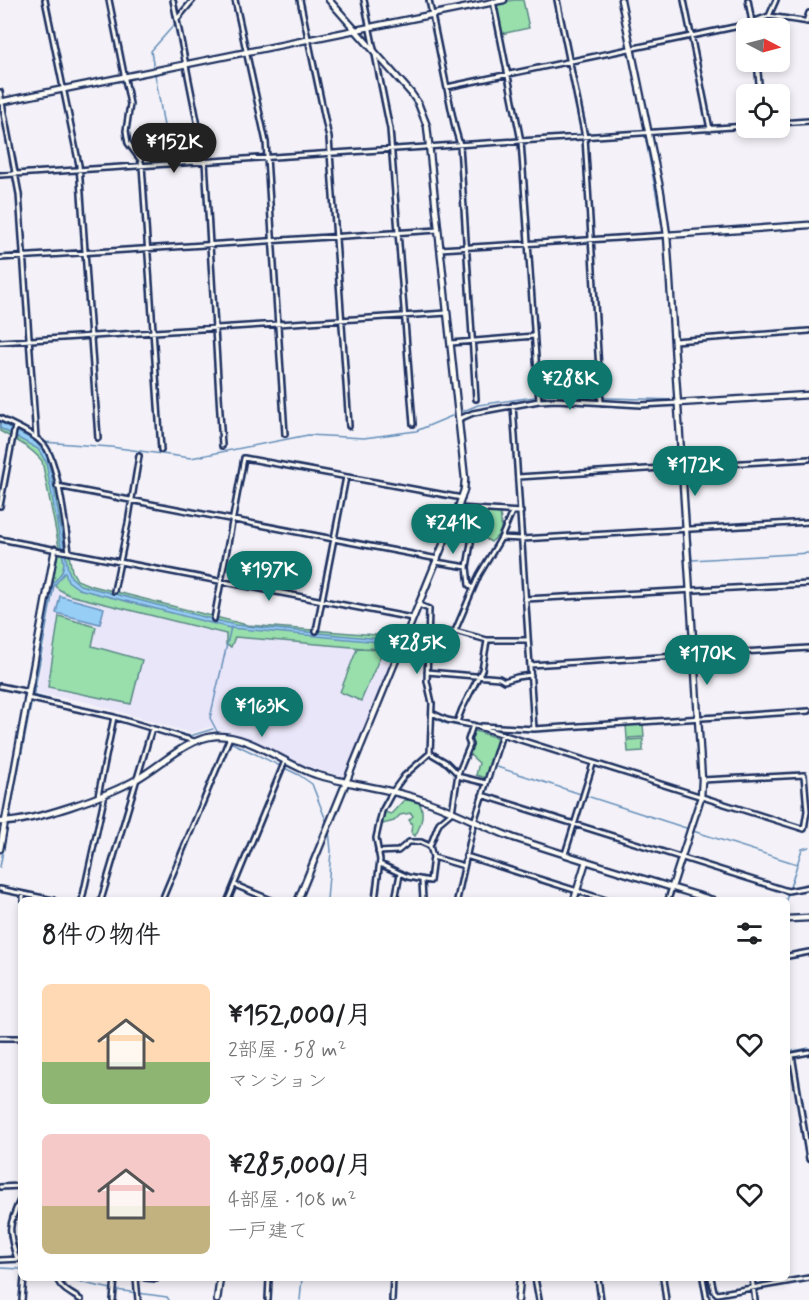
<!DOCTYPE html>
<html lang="ja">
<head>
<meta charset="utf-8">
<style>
	body { margin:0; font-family:Mynerve,"Klee One",sans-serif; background:#f2f2f2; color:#202124; height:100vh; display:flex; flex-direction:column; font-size:22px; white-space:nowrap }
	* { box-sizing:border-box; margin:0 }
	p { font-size:20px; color:#757577 }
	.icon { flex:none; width:33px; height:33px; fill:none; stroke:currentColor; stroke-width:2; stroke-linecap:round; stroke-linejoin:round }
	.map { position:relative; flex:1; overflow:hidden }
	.details { position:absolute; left:18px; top:897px; width:772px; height:384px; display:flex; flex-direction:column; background:#fff; border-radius:9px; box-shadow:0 3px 9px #0003 }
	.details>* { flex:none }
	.needle { width:39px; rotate:96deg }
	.tools { position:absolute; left:736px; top:18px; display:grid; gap:12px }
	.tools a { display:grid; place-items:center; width:54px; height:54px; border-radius:9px; background:#fff; box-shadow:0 3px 9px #0003; font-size:30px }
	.price { position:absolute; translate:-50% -51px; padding:0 14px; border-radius:21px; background:#0f766e; color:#fff; font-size:20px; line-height:39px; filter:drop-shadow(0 2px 3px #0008) }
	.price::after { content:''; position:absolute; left:50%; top:36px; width:18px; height:14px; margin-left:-9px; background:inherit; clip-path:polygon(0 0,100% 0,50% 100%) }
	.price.active { background:#222; color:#fff }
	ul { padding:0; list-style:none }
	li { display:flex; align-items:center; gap:18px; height:150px; padding:0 24px }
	li span { display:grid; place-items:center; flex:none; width:168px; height:120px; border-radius:9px; color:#555 }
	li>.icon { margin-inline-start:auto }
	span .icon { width:72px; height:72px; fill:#fffc; stroke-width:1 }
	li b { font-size:26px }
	h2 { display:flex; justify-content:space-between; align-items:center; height:72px; padding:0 24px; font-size:26px }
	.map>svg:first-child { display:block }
	.built { fill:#eae6f9 }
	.green { fill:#98dfac; stroke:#5a8785; stroke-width:1.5 }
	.water { fill:#96cef5; stroke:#658eb9; stroke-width:1.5 }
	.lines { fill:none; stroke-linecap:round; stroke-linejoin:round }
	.stream { stroke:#658eb9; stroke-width:1.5 }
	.street-casing { stroke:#1b2f5e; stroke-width:8 }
	.secondary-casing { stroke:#1b2f5e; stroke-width:9 }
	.street { stroke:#fdfcf7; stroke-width:3 }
	.secondary { stroke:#fdfcf7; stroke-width:4.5 }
</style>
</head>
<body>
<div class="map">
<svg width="809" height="1300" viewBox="0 0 809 1300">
	<rect width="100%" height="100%" fill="#f4f2f8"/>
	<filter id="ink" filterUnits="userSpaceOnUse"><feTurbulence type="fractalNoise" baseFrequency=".0167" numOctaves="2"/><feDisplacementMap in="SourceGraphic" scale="12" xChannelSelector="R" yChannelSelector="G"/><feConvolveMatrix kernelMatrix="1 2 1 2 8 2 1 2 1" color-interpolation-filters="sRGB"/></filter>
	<g filter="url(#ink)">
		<path class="built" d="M55,587L245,633L399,645L344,777L298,764L245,737L210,727L191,733L83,701L36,694Z"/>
		<path class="green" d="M513,0H523L529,28L501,34L495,4Z
			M0,419C20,429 36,436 50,454L72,571L77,580L89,585L247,625L402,637L398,649L363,648L235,637L231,647L226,645V634L69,595L58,589L52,580L59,547L42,461C31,447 15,440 0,431Z
			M480,512L500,513C502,526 503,533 491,542L481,536L475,538L471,519Z
			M59,616L96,627L92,646L142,660L131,704L48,687Z
			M357,649L383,650L361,701L340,692Z
			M643,724L644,737L629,738V740L643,739V751L628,752L626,725Z
			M472,730L498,738L485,778L476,775L479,763L469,754C472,746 470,739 472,730Z
			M404,800L418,801C426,811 421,826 415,836L411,832L412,824L409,820L413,816L411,813L400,815L394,821L383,824L381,822L384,812L391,814Z"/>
		<path class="water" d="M0,422L35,441L46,454L51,472L68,569L71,577L80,585L235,625L401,641L400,644L230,628L79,589L68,581L65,572L54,586L34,693L32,695L52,585L62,572L64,563L46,462L38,449L0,428Z
			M60,596L104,608L100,624L56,613Z"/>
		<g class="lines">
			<path class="stream" d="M179,20L196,0
				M154,69L151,51L175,24
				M155,74L170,161
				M432,144L644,130L664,235
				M336,151L427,145
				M0,172L293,154
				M669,238L809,228
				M680,408L692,560L809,553
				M43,442L111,447L191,458L308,435L364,438L416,431L478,405L541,396L677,400
				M48,462L51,472
				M58,518L60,528
				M406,641L424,643L426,645V652
				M426,678L430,699
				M33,695L97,712
				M432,716L444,723L475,729L504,738L494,766L689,829
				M430,720L431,704
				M140,723L190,736L213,729
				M219,735L210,718L231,627
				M222,738L299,775L312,784L327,823
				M392,789L399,781
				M9,819L33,694
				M693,831L797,864
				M379,862C372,838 374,814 389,793
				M0,867L8,824
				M327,900L331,851L329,830
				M786,900L802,849L809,847
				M788,1052L809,1048
				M0,1268L21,1269
				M60,1278L116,1290L167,1297L169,1300
				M707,1278L710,1300
				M709,1290L717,1292L809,1276
				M300,1300L302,1278"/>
			<g class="street-casing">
				<path id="street" d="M45,0L79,165L98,438
					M109,0L130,104L126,131L128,143L140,159L142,165L161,450
					M173,0L205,161L222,446
					M235,0L266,142L285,434
					M300,0L329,138L349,426
					M364,0L390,129L413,424
					M429,0L455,128L460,145L476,399
					M557,0L585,137L601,403
					M684,0L710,129
					M748,0L753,28
					M493,1L521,141L539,401
					M769,16L776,0
					M177,19L193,0
					M806,22L809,13
					M757,62L760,94
					M447,87L744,25L769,16L809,22
					M0,92L19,194L36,438
					M780,123L809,121
					M0,175L747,126
					M440,249L667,235
					M0,258L438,230
					M674,341L809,331
					M0,342L447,313
					M451,343L534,336
					M513,405L534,729
					M0,418C14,426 32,432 44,445C58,460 66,529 69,552
					M459,419L473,413L539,401L556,400L641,405L678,403
					M518,477L809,459
					M57,486L438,559
					M0,506L15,426
					M458,508L521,512
					M470,510L471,543L467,567L469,585L473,588
					M501,538L522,539L809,522
					M0,539L412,618
					M436,562L467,567
					M114,591L128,523L139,456
					M525,599L809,584
					M214,619L244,458L462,498
					M316,631L346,477
					M455,631L479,575L501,538L512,512
					M406,639L455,631L487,640H528
					M413,639L427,643
					M530,665L809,648
					M427,672L499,678L504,681L517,677L531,675
					M0,686L29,692
					M27,698L114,717L194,741
					M432,713L447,720L476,726L804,829L807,811L804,775L702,780
					M457,722L462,709L482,670L487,641
					M482,726L534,729L809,711
					M430,753L447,763L461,777L486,783
					M482,795L788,891L809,887
					M98,796L114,717
					M430,846L439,823L452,812L458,774L470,745L468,740L473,725
					M378,852L398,851L409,842H421L430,846L433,857L464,866
					M565,854L593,764
					M466,856L606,900
					M380,864L408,877L430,881L433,857
					M422,881L423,900
					M235,885L271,900
					M0,889L53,900
					M23,900V894
					M82,900L105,794
					M101,900L152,728
					M162,900L230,737
					M228,900L285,761
					M375,900L380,860L376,838L382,811L393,791L404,776L430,753L432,703L427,681L429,609L419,605
					M395,900L400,874
					M457,900L474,822L502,734
					M668,900L672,887
					M788,956L809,952
					M0,1038H21
					M792,1055L809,1159
					M788,1056L809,1052
					M0,1187L21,1186
					M17,1259C8,1231 8,1225 21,1198
					M0,1260L21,1259
					M57,1278C60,1289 72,1294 81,1300
					M136,1278L138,1300
					M145,1278L156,1279
					M535,1278L539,1300
					M598,1278L601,1300
					M663,1278L666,1300
					M703,1278L707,1300
					M711,1278L714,1291L717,1294L809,1278
					M752,1278L755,1300
					M22,1300L24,1278
					M113,1300L115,1278
					M268,1300L269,1278
					M392,1300L393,1278"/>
			</g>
			<g class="secondary-casing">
				<path id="secondary" d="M621,0L661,193L667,235L702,780L701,797L672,887
					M0,102L504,0
					M667,235L809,225
					M678,403L809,395
					M0,822C31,823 110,795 137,779C162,765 187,738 216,736C249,734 285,765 317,775C351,785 388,788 422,800C454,810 483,827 514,838C580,860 647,880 713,900
					M0,849L55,549
					M298,900L458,508L464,490L465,479L427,126L418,103L411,93L329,0
					M574,900L586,861
					M788,919L809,918
					M217,1300L220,1278
					M518,1300L520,1278"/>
			</g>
			<use href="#street" class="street"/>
			<use href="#secondary" class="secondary"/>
		</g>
	</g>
</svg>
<div class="tools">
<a><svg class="needle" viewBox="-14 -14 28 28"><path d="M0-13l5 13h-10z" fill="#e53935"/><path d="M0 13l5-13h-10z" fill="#757577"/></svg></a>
<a><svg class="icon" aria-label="locate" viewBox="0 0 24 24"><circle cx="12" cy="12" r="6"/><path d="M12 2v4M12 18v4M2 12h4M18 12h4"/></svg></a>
</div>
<b class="price active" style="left:174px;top:174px">¥152K</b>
<b class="price" style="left:570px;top:411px">¥288K</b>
<b class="price" style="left:695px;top:497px">¥172K</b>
<b class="price" style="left:453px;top:555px">¥241K</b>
<b class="price" style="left:269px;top:602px">¥197K</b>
<b class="price" style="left:417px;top:675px">¥285K</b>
<b class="price" style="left:707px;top:686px">¥170K</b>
<b class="price" style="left:262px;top:738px">¥163K</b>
<section class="details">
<h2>8件の物件<svg class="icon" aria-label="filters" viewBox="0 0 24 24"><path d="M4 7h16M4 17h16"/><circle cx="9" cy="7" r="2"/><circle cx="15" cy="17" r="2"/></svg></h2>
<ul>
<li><span style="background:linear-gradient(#ffd9b3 65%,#8fb573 0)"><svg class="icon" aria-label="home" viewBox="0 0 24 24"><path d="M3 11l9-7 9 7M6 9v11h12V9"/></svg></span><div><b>¥152,000/月</b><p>2部屋 · 58 m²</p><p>マンション</p></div><svg class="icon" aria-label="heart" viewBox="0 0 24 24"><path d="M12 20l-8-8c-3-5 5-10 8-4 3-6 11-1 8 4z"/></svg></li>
<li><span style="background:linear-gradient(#f6c9c9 60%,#c2b280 0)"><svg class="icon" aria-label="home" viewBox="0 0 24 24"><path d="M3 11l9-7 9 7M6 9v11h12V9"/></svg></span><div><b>¥285,000/月</b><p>4部屋 · 108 m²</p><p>一戸建て</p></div><svg class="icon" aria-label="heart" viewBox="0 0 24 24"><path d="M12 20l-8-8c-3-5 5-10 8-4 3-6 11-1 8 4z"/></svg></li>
</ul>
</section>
</div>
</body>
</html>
